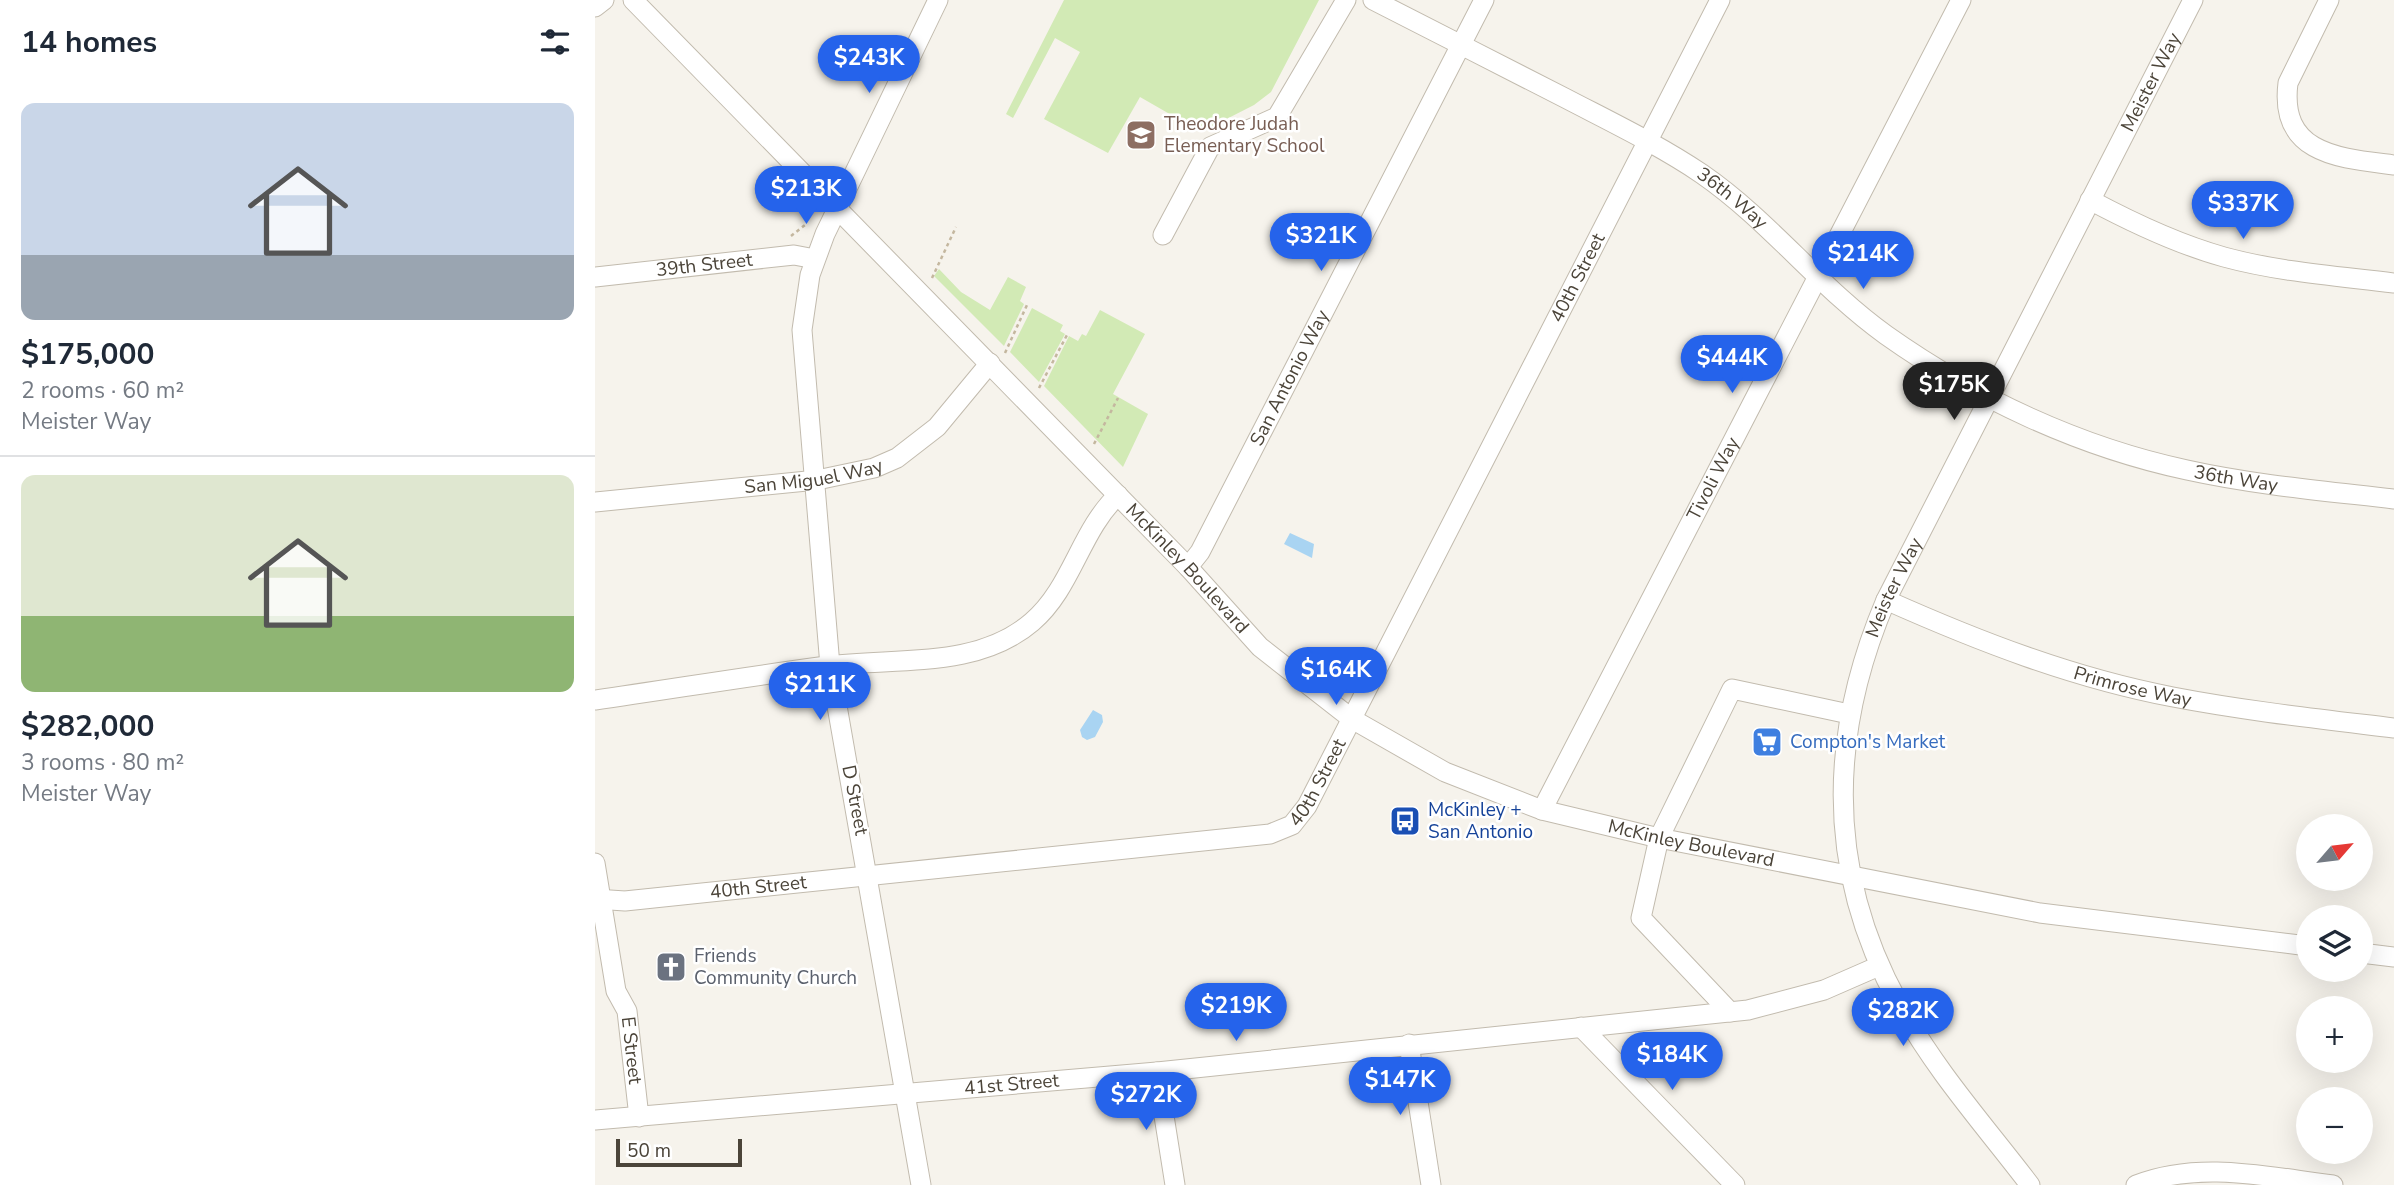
<!DOCTYPE html>
<html lang="en">
<head>
<meta charset="utf-8">
<style>
	body { margin:0; font-family:"Nunito Sans",sans-serif; background:#f6f6f7; color:#1f2937; height:100vh; display:flex; flex-direction:column; font-size:26px; white-space:nowrap }
	* { box-sizing:border-box; margin:0 }
	p { font-size:23px; color:#747a83 }
	.icon { flex:none; width:38px; height:38px; fill:none; stroke:currentColor; stroke-width:2; stroke-linecap:round; stroke-linejoin:round }
	.map { position:relative; flex:1; overflow:hidden }
	.side { display:flex; flex-direction:column; background:#fff; width:595px }
	.side>* { flex:none }
	.needle { width:46px; rotate:62deg }
	.buttons { position:absolute; left:1701px; top:814px; display:grid; gap:14px }
	.buttons a { display:grid; place-items:center; width:77px; height:77px; border-radius:50%; background:#fff; box-shadow:0 7px 28px #0002; font-size:35px }
	.scale { position:absolute; left:21px; bottom:18px; width:126px; box-sizing:border-box; padding-left:7px; border:4px solid #4b4439; border-top:0; font-size:19px; line-height:24px; white-space:nowrap; color:#4b4439; -webkit-text-stroke:5px #fff; paint-order:stroke }
	.price { position:absolute; translate:-50% -60px; padding:0 16px; border-radius:24px; background:#2563eb; color:#fff; font-size:23px; line-height:46px; filter:drop-shadow(0 2px 4px #0008) }
	.price::after { content:''; position:absolute; left:50%; top:42px; width:21px; height:16px; margin-left:-10px; background:inherit; clip-path:polygon(0 0,100% 0,50% 100%) }
	.price.selected { background:#222; color:#fff }
	ul { padding:0; list-style:none }
	li { display:grid; align-content:center; gap:14px; height:371px; padding:0 21px }
	li+li { border-top:2px solid #e0e1e3 }
	li span { display:grid; place-items:center; height:217px; border-radius:14px; color:#555 }
	li>.icon { margin-inline-start:auto }
	span .icon { width:126px; height:126px; fill:#fffc; stroke-width:1 }
	li b { font-size:30px }
	h2 { display:flex; justify-content:space-between; align-items:center; height:84px; padding:0 21px; font-size:30px }
	main { display:flex; flex:1; min-height:0 }
	.map>svg:first-child { display:block }
	.green { fill:#d2eab5 }
	.water { fill:#a9d4f2 }
	.lines { fill:none; stroke-linecap:round; stroke-linejoin:round }
	.minor-casing { stroke:#c2bbae; stroke-width:21 }
	.path { stroke:#c4b79f; stroke-width:2.5; stroke-dasharray:3.5 3.5; stroke-linecap:butt }
	.minor { stroke:#fff; stroke-width:19 }
	.labels { text-anchor:middle; dominant-baseline:central; stroke-width:5; stroke-linejoin:round; paint-order:stroke }
	.street-label { font-size:19px; fill:#4b4439; stroke:#fff }
	.education-label { font-size:19px; fill:#785e54; stroke:#fff; text-anchor:start }
	.shop-label { font-size:19px; fill:#366cbe; stroke:#fff; text-anchor:start }
	.transit-label { font-size:19px; fill:#164399; stroke:#fff; text-anchor:start }
	.worship-label { font-size:19px; fill:#5b616d; stroke:#fff; text-anchor:start }
</style>
</head>
<body>
<main>
<section class="side">
<h2>14 homes<svg class="icon" aria-label="filters" viewBox="0 0 24 24"><path d="M4 7h16M4 17h16"/><circle cx="9" cy="7" r="2"/><circle cx="15" cy="17" r="2"/></svg></h2>
<ul>
<li><span style="background:linear-gradient(#c9d6e8 70%,#9aa5b1 0)"><svg class="icon" aria-label="home" viewBox="0 0 24 24"><path d="M3 11l9-7 9 7M6 9v11h12V9"/></svg></span><div><b>$175,000</b><p>2 rooms · 60 m²</p><p>Meister Way</p></div></li>
<li><span style="background:linear-gradient(#dfe7d0 65%,#8fb573 0)"><svg class="icon" aria-label="home" viewBox="0 0 24 24"><path d="M3 11l9-7 9 7M6 9v11h12V9"/></svg></span><div><b>$282,000</b><p>3 rooms · 80 m²</p><p>Meister Way</p></div></li>
</ul>
</section>
<div class="map">
<svg width="1799" height="1185" viewBox="0 0 1799 1185">
	<rect width="100%" height="100%" fill="#f6f3ec"/>
	<path class="green" d="M469,0H724L676,92L659,105L606,132L545,97L513,153L449,119L485,52L460,38L418,118L411,114Z
		M344,269L366,292L395,310L413,277L431,287L425,301L429,304L409,346L339,276Z
		M437,308L468,325L465,331L470,334L444,382L415,352Z
		M505,310L550,334L518,394L553,414L528,467L449,386L474,336L483,341L487,334L491,336Z"/>
	<path class="water" d="M695,533L719,544L717,558L689,544Z
		M498,710L507,715L508,722L500,737L492,740L487,737L485,730Z"/>
	<g class="lines">
		<g class="minor-casing">
			<g id="minor">
				<path id="s1" d="M38,0L593,567L665,647L757,719L850,772L947,810L1064,838L1445,913L1713,946"/>
				<path id="s2" d="M778,0C842,33 906,65 970,98C1016,122 1064,145 1107,174C1175,221 1224,287 1291,335C1380,398 1484,447 1592,470C1660,485 1730,491 1799,499"/>
				<path d="M1734,0L1693,83C1684,155 1745,158 1799,165"/>
				<path d="M0,7L9,0"/>
				<path d="M1495,200C1538,223 1582,244 1629,257C1684,272 1742,276 1799,283"/>
				<path d="M568,235L615,147L682,117L751,0"/>
				<path id="s3" d="M0,277L199,255L220,259"/>
				<path id="s4" d="M0,502L222,480L279,468L302,458L342,427L395,363"/>
				<path id="s5" d="M593,567L605,552L889,0"/>
				<path id="s6" d="M1291,600C1383,641 1478,678 1578,697C1651,711 1725,719 1799,728"/>
				<path d="M0,700C77,689 155,676 232,666C300,657 381,670 437,622C477,588 485,531 523,495"/>
				<path id="s7" d="M947,810L1366,0"/>
				<path id="s8" d="M0,863L21,991L32,1011L44,1117"/>
				<path id="s9" d="M0,899L30,901L675,834L697,825L712,806L1125,0"/>
				<path d="M1766,953L1799,957"/>
				<path d="M1135,1012L1046,918L1064,838L1137,689L1254,714"/>
				<path d="M986,1027L1140,1185"/>
				<path d="M814,1044L836,1185"/>
				<path d="M562,1072L580,1185"/>
				<path id="s10" d="M0,1120L562,1072L1153,1010L1229,990L1284,966"/>
				<path d="M326,1185L235,666L207,330L215,275L230,234L343,0"/>
				<path id="s11" d="M1435,1185C1390,1126 1339,1069 1304,1004C1231,872 1233,736 1291,600L1598,0"/>
				<path d="M1541,1185C1605,1160 1673,1177 1738,1185"/>
			</g>
		</g>
		<path class="path" d="M196,236L210,225
			M337,278L361,227
			M410,353L432,305
			M444,388L472,335
			M499,444L523,398"/>
		<use href="#minor" class="minor"/>
	</g>
	<defs>
		<g id="school-square" transform="scale(1.575)"><rect x="-9" y="-9" width="18" height="18" rx="4" fill="#8d6e63" stroke="#fff"/><path d="M0-5L7-2L0 1L-7-2ZM-4 1L0 2.5L4 1V4Q0 6-4 4Z" fill="#fff"/></g>
		<g id="supermarket-square" transform="scale(1.575)"><rect x="-9" y="-9" width="18" height="18" rx="4" fill="#3f7fe0" stroke="#fff"/><path d="M-6-5.5h2.5l.6 2H6L4.5 2H-2.5L-4.4-4H-6ZM-1.5 3.2a1.3 1.3 0 1 0 .1 0ZM3 3.2a1.3 1.3 0 1 0 .1 0Z" fill="#fff"/></g>
		<g id="bus-square" transform="scale(1.575)"><rect x="-9" y="-9" width="18" height="18" rx="4" fill="#1a4fb4" stroke="#fff"/><path d="M-5-6H5V4H4V6H2V4H-2V6H-4V4H-5ZM-3.5-4V0h7V-4ZM-3.5 1.2v1.5H-2V1.2ZM2 1.2v1.5H3.5V1.2Z" fill="#fff"/></g>
		<g id="church-square" transform="scale(1.575)"><rect x="-9" y="-9" width="18" height="18" rx="4" fill="#6b7280" stroke="#fff"/><path d="M-1.2-6h2.4v3.5h3.3v2.4h-3.3V6h-2.4V-.1h-3.3v-2.4h3.3Z" fill="#fff"/></g>
	</defs>
	<g fill-rule="evenodd">
		<use href="#school-square" x="546" y="135"/>
		<use href="#supermarket-square" x="1172" y="742"/>
		<use href="#bus-square" x="810" y="821"/>
		<use href="#church-square" x="76" y="967"/>
	</g>
	<g class="labels">
		<g class="street-label">
			<text stroke="none"><textPath href="#s11" startOffset="1225">Meister Way</textPath></text>
			<text stroke="none"><textPath href="#s2" startOffset="411">36th Way</textPath></text>
			<text stroke="none"><textPath href="#s3" startOffset="110">39th Street</textPath></text>
			<text stroke="none"><textPath href="#s9" startOffset="1320">40th Street</textPath></text>
			<text stroke="none"><textPath href="#s5" startOffset="215">San Antonio Way</textPath></text>
			<text stroke="none"><textPath href="#s4" startOffset="220">San Miguel Way</textPath></text>
			<text stroke="none"><textPath href="#s2" startOffset="999">36th Way</textPath></text>
			<text stroke="none"><textPath href="#s7" startOffset="373">Tivoli Way</textPath></text>
			<text stroke="none"><textPath href="#s1" startOffset="794">McKinley Boulevard</textPath></text>
			<text stroke="none"><textPath href="#s11" startOffset="658">Meister Way</textPath></text>
			<text stroke="none"><textPath href="#s6" startOffset="262">Primrose Way</textPath></text>
			<text stroke="none"><textPath href="#s9" startOffset="752">40th Street</textPath></text>
			<text transform="translate(260 800) rotate(79)">D Street</text>
			<text stroke="none"><textPath href="#s1" startOffset="1382">McKinley Boulevard</textPath></text>
			<text stroke="none"><textPath href="#s9" startOffset="164">40th Street</textPath></text>
			<text stroke="none"><textPath href="#s8" startOffset="192">E Street</textPath></text>
			<text stroke="none"><textPath href="#s10" startOffset="418">41st Street</textPath></text>
		</g>
		<g class="education-label">
			<text x="569" y="124">Theodore Judah<tspan x="569" dy="22">Elementary School</tspan></text>
		</g>
		<g class="shop-label">
			<text x="1195" y="742">Compton's Market</text>
		</g>
		<g class="transit-label">
			<text x="833" y="810">McKinley +<tspan x="833" dy="22">San Antonio</tspan></text>
		</g>
		<g class="worship-label">
			<text x="99" y="956">Friends<tspan x="99" dy="22">Community Church</tspan></text>
		</g>
	</g>
</svg>
<div class="buttons">
<a><svg class="needle" viewBox="-14 -14 28 28"><path d="M0-13l5 13h-10z" fill="#e53935"/><path d="M0 13l5-13h-10z" fill="#747a83"/></svg></a>
<a><svg class="icon" aria-label="layers" viewBox="0 0 24 24"><path d="M12 4l9 5-9 5-9-5zM3 14l9 5 9-5"/></svg></a>
<a>+</a>
<a>−</a>
</div>
<div class="scale">50 m</div>
<b class="price" style="left:274px;top:95px">$243K</b>
<b class="price" style="left:211px;top:226px">$213K</b>
<b class="price" style="left:1648px;top:241px">$337K</b>
<b class="price" style="left:726px;top:273px">$321K</b>
<b class="price" style="left:1268px;top:291px">$214K</b>
<b class="price" style="left:1137px;top:395px">$444K</b>
<b class="price selected" style="left:1359px;top:422px">$175K</b>
<b class="price" style="left:741px;top:707px">$164K</b>
<b class="price" style="left:225px;top:722px">$211K</b>
<b class="price" style="left:641px;top:1043px">$219K</b>
<b class="price" style="left:1308px;top:1048px">$282K</b>
<b class="price" style="left:1077px;top:1092px">$184K</b>
<b class="price" style="left:805px;top:1117px">$147K</b>
<b class="price" style="left:551px;top:1132px">$272K</b>
</div>
</main>
</body>
</html>
